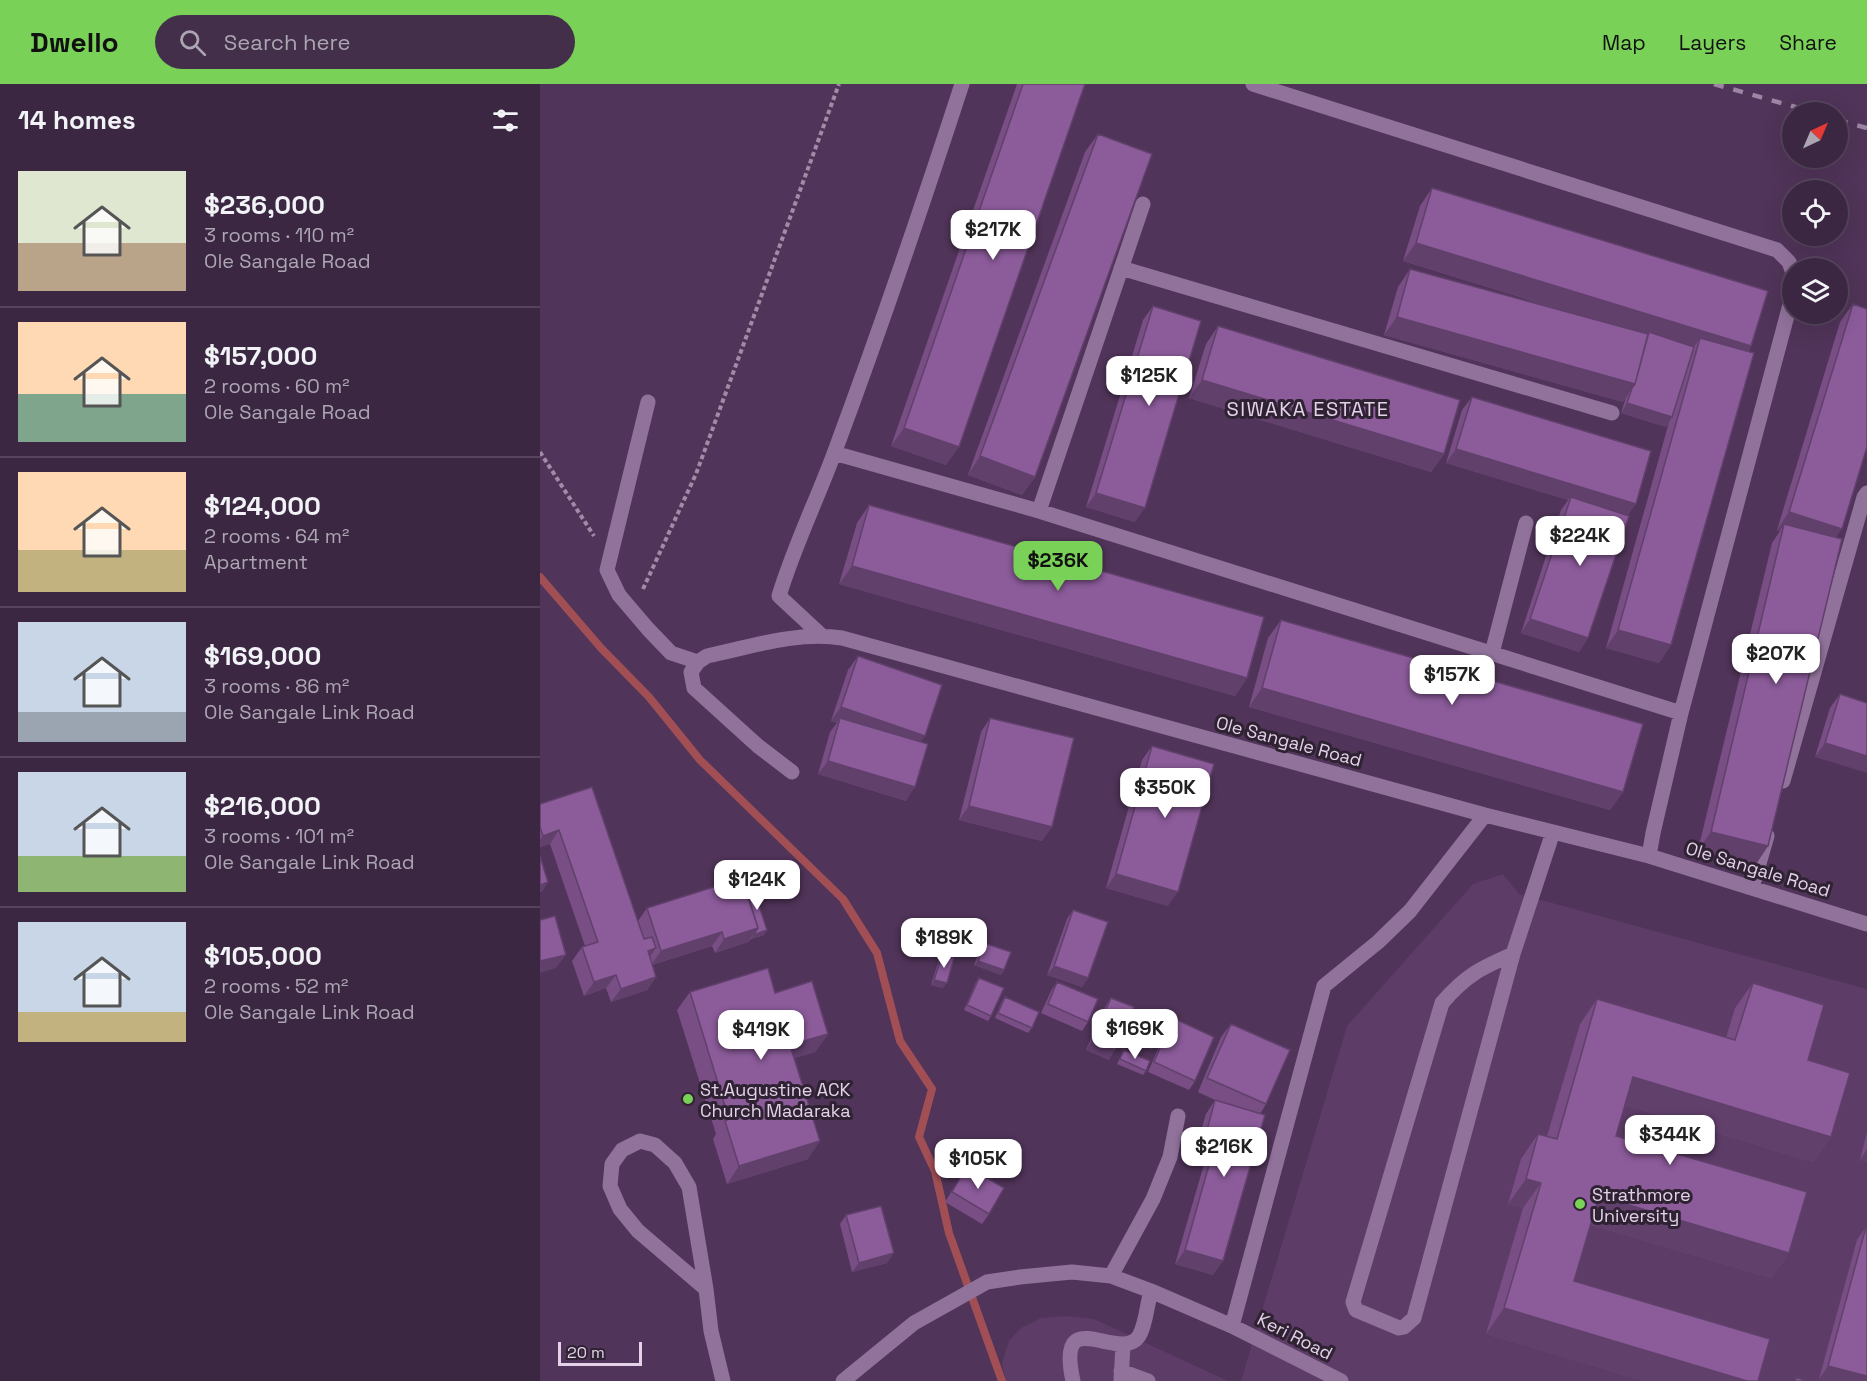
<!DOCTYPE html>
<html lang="en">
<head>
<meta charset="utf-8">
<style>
	body { margin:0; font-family:"Space Grotesk",sans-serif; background:#432f4a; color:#f1f3f6; height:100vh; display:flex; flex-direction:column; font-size:22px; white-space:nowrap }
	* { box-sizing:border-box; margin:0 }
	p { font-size:20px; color:#aca5b2 }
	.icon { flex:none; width:33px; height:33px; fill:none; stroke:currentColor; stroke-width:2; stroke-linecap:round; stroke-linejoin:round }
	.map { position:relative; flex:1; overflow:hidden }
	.details { display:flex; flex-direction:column; background:#3c2743; width:540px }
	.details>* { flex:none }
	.needle { width:39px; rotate:44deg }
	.buttons { position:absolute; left:1242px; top:18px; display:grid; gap:12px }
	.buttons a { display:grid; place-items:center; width:66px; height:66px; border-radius:50%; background:#3c2743; box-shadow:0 6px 24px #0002,0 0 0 2px #55445c; font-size:30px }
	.scale { position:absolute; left:18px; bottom:15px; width:84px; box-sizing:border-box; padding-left:6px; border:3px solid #e3d2e8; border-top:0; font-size:16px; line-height:21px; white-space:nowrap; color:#e3d2e8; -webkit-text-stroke:4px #2f2233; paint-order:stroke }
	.price { position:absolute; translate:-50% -51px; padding:0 14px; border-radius:12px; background:#fff; color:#222; font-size:20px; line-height:39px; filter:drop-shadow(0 2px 3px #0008) }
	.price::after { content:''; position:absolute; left:50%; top:36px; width:18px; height:14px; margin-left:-9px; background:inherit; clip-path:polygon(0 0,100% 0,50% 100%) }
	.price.active { background:#79d157; color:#111 }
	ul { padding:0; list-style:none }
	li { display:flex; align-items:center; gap:18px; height:150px; padding:0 18px }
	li+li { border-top:2px solid #55445c }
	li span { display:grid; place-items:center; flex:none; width:168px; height:120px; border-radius:0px; color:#555 }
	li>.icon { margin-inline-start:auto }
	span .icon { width:72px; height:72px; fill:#fffc; stroke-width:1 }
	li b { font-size:26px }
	h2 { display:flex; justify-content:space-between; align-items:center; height:72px; padding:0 18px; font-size:26px }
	header { display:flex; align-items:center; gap:36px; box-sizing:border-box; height:84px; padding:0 30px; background:#79d157; color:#111 }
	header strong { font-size:28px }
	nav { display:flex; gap:33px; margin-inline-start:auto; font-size:21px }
	.search { width:420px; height:54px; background:#432f4a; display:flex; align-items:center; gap:15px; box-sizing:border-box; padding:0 21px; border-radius:33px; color:#aca5b2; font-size:22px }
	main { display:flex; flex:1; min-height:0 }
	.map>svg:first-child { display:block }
	.built { fill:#5d3c67 }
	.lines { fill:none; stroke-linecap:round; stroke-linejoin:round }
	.stream { stroke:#a14f54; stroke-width:8 }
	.path { stroke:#a18ba7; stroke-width:4; stroke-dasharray:4.5 3; stroke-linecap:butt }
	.minor { stroke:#91729b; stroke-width:15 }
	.rail { stroke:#9c86a3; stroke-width:4.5; stroke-dasharray:10 10; stroke-linecap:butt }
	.wall { fill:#784e84 }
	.shaded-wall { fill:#61406c }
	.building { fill:#8b5b9a; stroke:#61406c; stroke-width:1.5 }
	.poi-dot { fill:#79d157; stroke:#2f2233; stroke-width:2 }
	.labels { text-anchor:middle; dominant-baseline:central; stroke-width:6; stroke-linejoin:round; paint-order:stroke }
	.street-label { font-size:18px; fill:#e3d2e8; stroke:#2f2233 }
	.poi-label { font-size:18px; fill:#e3d2e8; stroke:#2f2233; text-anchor:start }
	.neighbourhood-label { font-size:20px; letter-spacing:1.5px; fill:#e3d2e8; stroke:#2f2233 }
</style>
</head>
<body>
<header>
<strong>Dwello</strong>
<div class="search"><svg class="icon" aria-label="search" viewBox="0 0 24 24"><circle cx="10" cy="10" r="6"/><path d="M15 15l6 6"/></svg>Search here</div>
<nav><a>Map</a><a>Layers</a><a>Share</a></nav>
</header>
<main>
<section class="details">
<h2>14 homes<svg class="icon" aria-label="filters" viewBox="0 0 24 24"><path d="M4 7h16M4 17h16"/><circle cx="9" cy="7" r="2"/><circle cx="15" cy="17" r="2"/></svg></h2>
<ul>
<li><span style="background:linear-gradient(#dfe7d0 60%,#b9a48a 0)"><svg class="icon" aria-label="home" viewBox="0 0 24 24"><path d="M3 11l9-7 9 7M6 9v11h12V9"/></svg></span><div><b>$236,000</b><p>3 rooms · 110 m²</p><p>Ole Sangale Road</p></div></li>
<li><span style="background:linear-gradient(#ffd9b3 60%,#7fa58c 0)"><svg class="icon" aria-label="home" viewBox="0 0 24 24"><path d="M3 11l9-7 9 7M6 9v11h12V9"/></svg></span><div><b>$157,000</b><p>2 rooms · 60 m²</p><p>Ole Sangale Road</p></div></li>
<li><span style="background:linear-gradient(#ffd9b3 65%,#c2b280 0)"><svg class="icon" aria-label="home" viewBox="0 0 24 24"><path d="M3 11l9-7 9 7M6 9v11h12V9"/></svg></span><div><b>$124,000</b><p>2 rooms · 64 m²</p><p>Apartment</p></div></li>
<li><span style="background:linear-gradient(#c9d6e8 75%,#9aa5b1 0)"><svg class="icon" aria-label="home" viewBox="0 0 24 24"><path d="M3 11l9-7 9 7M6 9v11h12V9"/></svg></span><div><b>$169,000</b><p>3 rooms · 86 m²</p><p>Ole Sangale Link Road</p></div></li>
<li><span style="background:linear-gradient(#c9d6e8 70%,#8fb573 0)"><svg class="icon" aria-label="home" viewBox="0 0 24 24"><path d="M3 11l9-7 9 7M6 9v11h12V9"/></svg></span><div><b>$216,000</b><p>3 rooms · 101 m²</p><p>Ole Sangale Link Road</p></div></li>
<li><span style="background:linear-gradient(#c9d6e8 75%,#c2b280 0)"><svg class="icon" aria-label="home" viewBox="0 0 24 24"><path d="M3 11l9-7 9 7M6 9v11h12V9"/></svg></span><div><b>$105,000</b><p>2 rooms · 52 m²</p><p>Ole Sangale Link Road</p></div></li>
</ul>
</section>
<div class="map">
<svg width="1327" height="1297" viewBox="0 0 1327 1297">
	<rect width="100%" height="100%" fill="#503459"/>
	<path class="built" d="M963,790L979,810L1327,905V1297H701L807,942L933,800Z
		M525,1232L554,1235L688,1297H466L462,1279L469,1257L481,1244L501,1234Z"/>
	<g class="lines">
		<path class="stream" d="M0,493L61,564L109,613L160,676L303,815L337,869L360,957L392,1005L379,1053L395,1087L409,1149L462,1297"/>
		<path class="path" d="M0,368L54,452
			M103,505L156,390L299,0"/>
		<path class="minor" d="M713,0L1237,166L1249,178L1252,186
			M581,184L1072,329
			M108,318L67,486L79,511L108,545L131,569L158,578
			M294,369L499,427L1141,629
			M499,427L603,120
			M281,551L239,512C254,462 277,416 295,367C340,246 382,123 422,0
			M952,569L986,439
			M252,688L218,662L154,604L151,588L158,578L167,572C210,563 257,547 302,554L945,731L1109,772L1327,840
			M1243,697L1324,413L1327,409
			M1109,772L1113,749L1141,629L1252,213
			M1212,804L1227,752
			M973,870C941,884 926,891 902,919L813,1218L816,1226L859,1244L864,1243L874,1234L973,870L1013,748
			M571,1192L613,1115L630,1073L638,1032
			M166,1205L98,1147L80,1125L70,1102L72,1080L82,1066L100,1057L115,1061L135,1079L149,1103L166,1205L171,1247L183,1297
			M692,1242L784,902L838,858L870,827L945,731
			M581,1287L608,1297
			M303,1297L374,1239L447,1198L480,1193L532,1188L571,1192L611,1207L692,1242L801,1297
			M533,1297C515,1216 580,1281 599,1252C606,1241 607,1220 611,1207
			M581,1297L583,1261"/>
		<path class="rail" d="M1174,0L1273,28
			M1298,36L1327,44"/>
	</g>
	<path class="wall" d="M477,0H545L406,381L351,362Z
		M558,50L495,393L482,411L428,391L545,68Z
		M892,104L1211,262L1208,268L1131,561L1119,579L1066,564L1129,338L1126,343L1081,329L1086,313L1083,318L844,251L858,203L870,185L1041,232L863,177L880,122Z
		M1313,220L1296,453L1228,762L1216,780L1158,766L1232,459L1240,447L1237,446L1300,238Z
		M613,222L595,438L546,423L603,236Z
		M678,242L904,370L891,388L649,314L666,260Z
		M932,313L1088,431L1048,554L1039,568L981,549L1021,426L1028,416L906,379L922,326Z
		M329,421L707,594L695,612L299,500L317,439Z
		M741,536L1083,708L1070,726L709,623L728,554Z
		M318,572L381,658L366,717L278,690L290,648L297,639L291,637L308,586Z
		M1300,610L1327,619L1275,673L1290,624Z
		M450,634L502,757L419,736L441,648Z
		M612,662L628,822L566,804L602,676Z
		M0,720L98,837L107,824L206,805L227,846L224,851L211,855L208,858L175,869L172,862L112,881L116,893L107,906L71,918L66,904L44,912L32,877L42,863L45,862L10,760L0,763Z
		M533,826L548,894L542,903L507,891L527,835Z
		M444,859L464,886L461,891L434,881L441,863Z
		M402,871L403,904L391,901L399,875Z
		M439,894L451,932L448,937L424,926L436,898Z
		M517,898L548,938L542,947L501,929L511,907Z
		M1213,899L1268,976L1291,1053L1273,1078L1085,1021L1076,1052L1249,1169L1231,1194L1051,1141L1034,1197L1218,1297H1105L946,1250L983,1124L968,1120L981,1075L998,1050L1007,1052L1040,940L1057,915L1186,954L1195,924Z
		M150,908L235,909L288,950L275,968L254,974L268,1075L187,1100L173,1055L176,1050L137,926Z
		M465,913L492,944L488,949L455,934L462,917Z
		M571,914L569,976L546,966L565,923Z
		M595,931L615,960L612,965L585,952L592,936Z
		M633,934L655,997L649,1006L608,988L627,944Z
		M691,940L726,1020L720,1030L673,1191L635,1180L669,1063L657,1060L666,1030L675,1016L677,1017L658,1008L681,953Z
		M584,966L606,987L603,991L577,980Z
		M1327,1048V1078L1320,1076Z
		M427,1082L449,1130L442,1140L405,1118Z
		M306,1131L347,1179L312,1188L300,1140Z
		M1326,1143L1327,1297H1284L1279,1295L1317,1156Z"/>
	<path class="shaded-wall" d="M876,159L1211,262L1199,280L1160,254L1152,266L1109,248L1107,252L863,177Z
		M857,233L1095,300L1083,318L844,251Z
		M662,296L904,370L891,388L649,314Z
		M1087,319L1132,333L1126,343L1081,329Z
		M364,344L419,363L406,381L351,362Z
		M916,365L1096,420L1086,434L1031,413L1028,416L906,379Z
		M440,372L495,393L482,411L428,391Z
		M556,409L605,424L595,438L546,423Z
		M1249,428L1302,445L1289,463L1244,440L1240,447L1237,446Z
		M312,482L707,594L695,612L299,500Z
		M990,535L1048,554L1039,568L981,549Z
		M1078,546L1131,561L1119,579L1066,564Z
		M722,604L1083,708L1070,726L709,623Z
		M301,623L385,652L375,666L300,634L297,639L291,637Z
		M1285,659L1327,672V689L1275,673Z
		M288,677L375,703L366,717L278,690Z
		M429,722L512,743L502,757L419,736Z
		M19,746L10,760L0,763V756L3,752Z
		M1171,748L1228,762L1216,780L1158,766Z
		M576,790L638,808L628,822L566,804Z
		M8,798L2,808H0V801Z
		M218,844L208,858L175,869L184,855Z
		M227,846L224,851L211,855L214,851Z
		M182,848L172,862L111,881L121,867Z
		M116,864L106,878L108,867Z
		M26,871L16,884L0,889V877Z
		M438,877L464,886L461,891L434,881Z
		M514,882L548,894L542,903L507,891Z
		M76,891L66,904L44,912L54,898Z
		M116,893L107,906L71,918L81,905Z
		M394,896L407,899L403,904L391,901Z
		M288,950L275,968L238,979L250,961Z
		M552,956L575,966L569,976L546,966Z
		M1093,993L1291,1053L1273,1078L1075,1018Z
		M667,1046L678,1049L669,1063L657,1060Z
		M280,1057L268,1075L187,1100L199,1082Z
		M1327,1065V1078L1320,1076Z
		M986,1095L1001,1099L983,1124L968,1120Z
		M1059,1112L1249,1169L1231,1194L1041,1138Z
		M645,1166L683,1177L673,1191L635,1180Z
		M354,1169L347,1179L312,1188L319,1179Z
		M964,1224L1207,1297H1105L946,1250Z
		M1288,1282L1327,1292V1297H1284L1279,1295Z"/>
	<path class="building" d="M483,0H545L419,363L364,344Z
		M558,50L612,70L495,393L440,372Z
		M892,104L1228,207L1211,262L876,159Z
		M870,185L1108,250L1095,300L857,233Z
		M1313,220L1327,225V363L1302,445L1249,428Z
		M613,222L661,237L605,424L556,409Z
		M678,242L920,316L904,370L662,296Z
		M1109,248L1154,263L1132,333L1087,319L1092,304L1095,300Z
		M1160,254L1214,269L1131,561L1078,546Z
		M932,313L1111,367L1096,420L916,365Z
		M1031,413L1089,432L1048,554L990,535Z
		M329,421L724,533L707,594L312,482Z
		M1244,440L1302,455L1228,762L1171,748Z
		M741,536L1103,640L1083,708L722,604Z
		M318,572L402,601L385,652L301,623Z
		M1300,610L1327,619V672L1285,659Z
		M300,634L388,660L375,703L288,677Z
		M450,634L534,654L512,743L429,722Z
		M612,662L674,680L638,808L576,790Z
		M52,703L104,855L112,853L116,864L108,867L116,893L81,905L76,891L54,898L42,863L58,858L19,746L3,752L0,743V720Z
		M0,772L8,798L0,801Z
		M202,794L218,844L184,855L182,848L121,867L107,824Z
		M213,803L227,846L214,851L218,844L206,805Z
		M533,826L568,838L548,894L514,882Z
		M15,832L26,871L0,877V836Z
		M444,859L471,868L464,886L438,877Z
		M402,871L414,874L407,899L394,896Z
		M228,884L235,909L272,897L288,950L250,961L280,1057L199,1082L185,1037L189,1035L150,908Z
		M439,894L464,904L451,932L427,921Z
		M517,898L558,915L548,938L508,920Z
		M1213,899L1284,921L1268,976L1310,989L1291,1053L1093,993L1076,1052L1267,1108L1249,1169L1059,1112L1034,1197L1230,1255L1218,1297H1207L964,1224L1001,1099L986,1095L998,1050L1017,1055L1057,915L1195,956Z
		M465,913L499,928L492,944L458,929Z
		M571,914L594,923L575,966L552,956Z
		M595,931L622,943L615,960L588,948Z
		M633,934L674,953L655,997L614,978Z
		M691,940L750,966L726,1020L667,994Z
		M584,966L610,977L606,987L580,975Z
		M675,1016L725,1031L683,1177L645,1166L678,1049L667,1046Z
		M427,1082L464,1104L449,1130L412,1108Z
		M341,1122L354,1169L319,1179L306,1131Z
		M1326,1143H1327V1292L1288,1282Z
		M1256,1293L1267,1297H1255Z"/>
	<g class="poi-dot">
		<circle cx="148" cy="1015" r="6"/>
		<circle cx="1040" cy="1120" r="6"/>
	</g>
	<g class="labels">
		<g class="street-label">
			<text transform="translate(749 657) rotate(15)">Ole Sangale Road</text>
			<text transform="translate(1218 785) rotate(17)">Ole Sangale Road</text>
			<text transform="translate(755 1252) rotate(27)">Keri Road</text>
		</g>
		<g class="poi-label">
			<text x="160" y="1005">St.Augustine ACK<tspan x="160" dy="21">Church Madaraka</tspan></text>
			<text x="1052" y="1110">Strathmore<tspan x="1052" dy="21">University</tspan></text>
		</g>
		<g class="neighbourhood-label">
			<text x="768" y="325">SIWAKA ESTATE</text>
		</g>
	</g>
</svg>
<div class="buttons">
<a><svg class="needle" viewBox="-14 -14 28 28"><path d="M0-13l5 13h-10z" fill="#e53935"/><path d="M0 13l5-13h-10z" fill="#aca5b2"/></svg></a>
<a><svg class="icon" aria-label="locate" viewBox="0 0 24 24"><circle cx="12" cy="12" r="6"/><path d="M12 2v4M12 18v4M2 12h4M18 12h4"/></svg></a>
<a><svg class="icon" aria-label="layers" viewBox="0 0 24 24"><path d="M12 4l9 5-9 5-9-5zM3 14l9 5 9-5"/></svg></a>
</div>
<div class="scale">20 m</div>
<b class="price" style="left:453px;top:177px">$217K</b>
<b class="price" style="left:609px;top:323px">$125K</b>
<b class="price" style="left:1040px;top:483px">$224K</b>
<b class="price active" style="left:518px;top:508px">$236K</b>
<b class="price" style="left:1236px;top:601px">$207K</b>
<b class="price" style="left:912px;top:622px">$157K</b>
<b class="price" style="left:625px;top:735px">$350K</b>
<b class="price" style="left:217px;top:827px">$124K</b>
<b class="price" style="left:404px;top:885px">$189K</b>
<b class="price" style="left:595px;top:976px">$169K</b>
<b class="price" style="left:221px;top:977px">$419K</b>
<b class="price" style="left:1130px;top:1082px">$344K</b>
<b class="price" style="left:684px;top:1094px">$216K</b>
<b class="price" style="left:438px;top:1106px">$105K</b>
</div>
</main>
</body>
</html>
